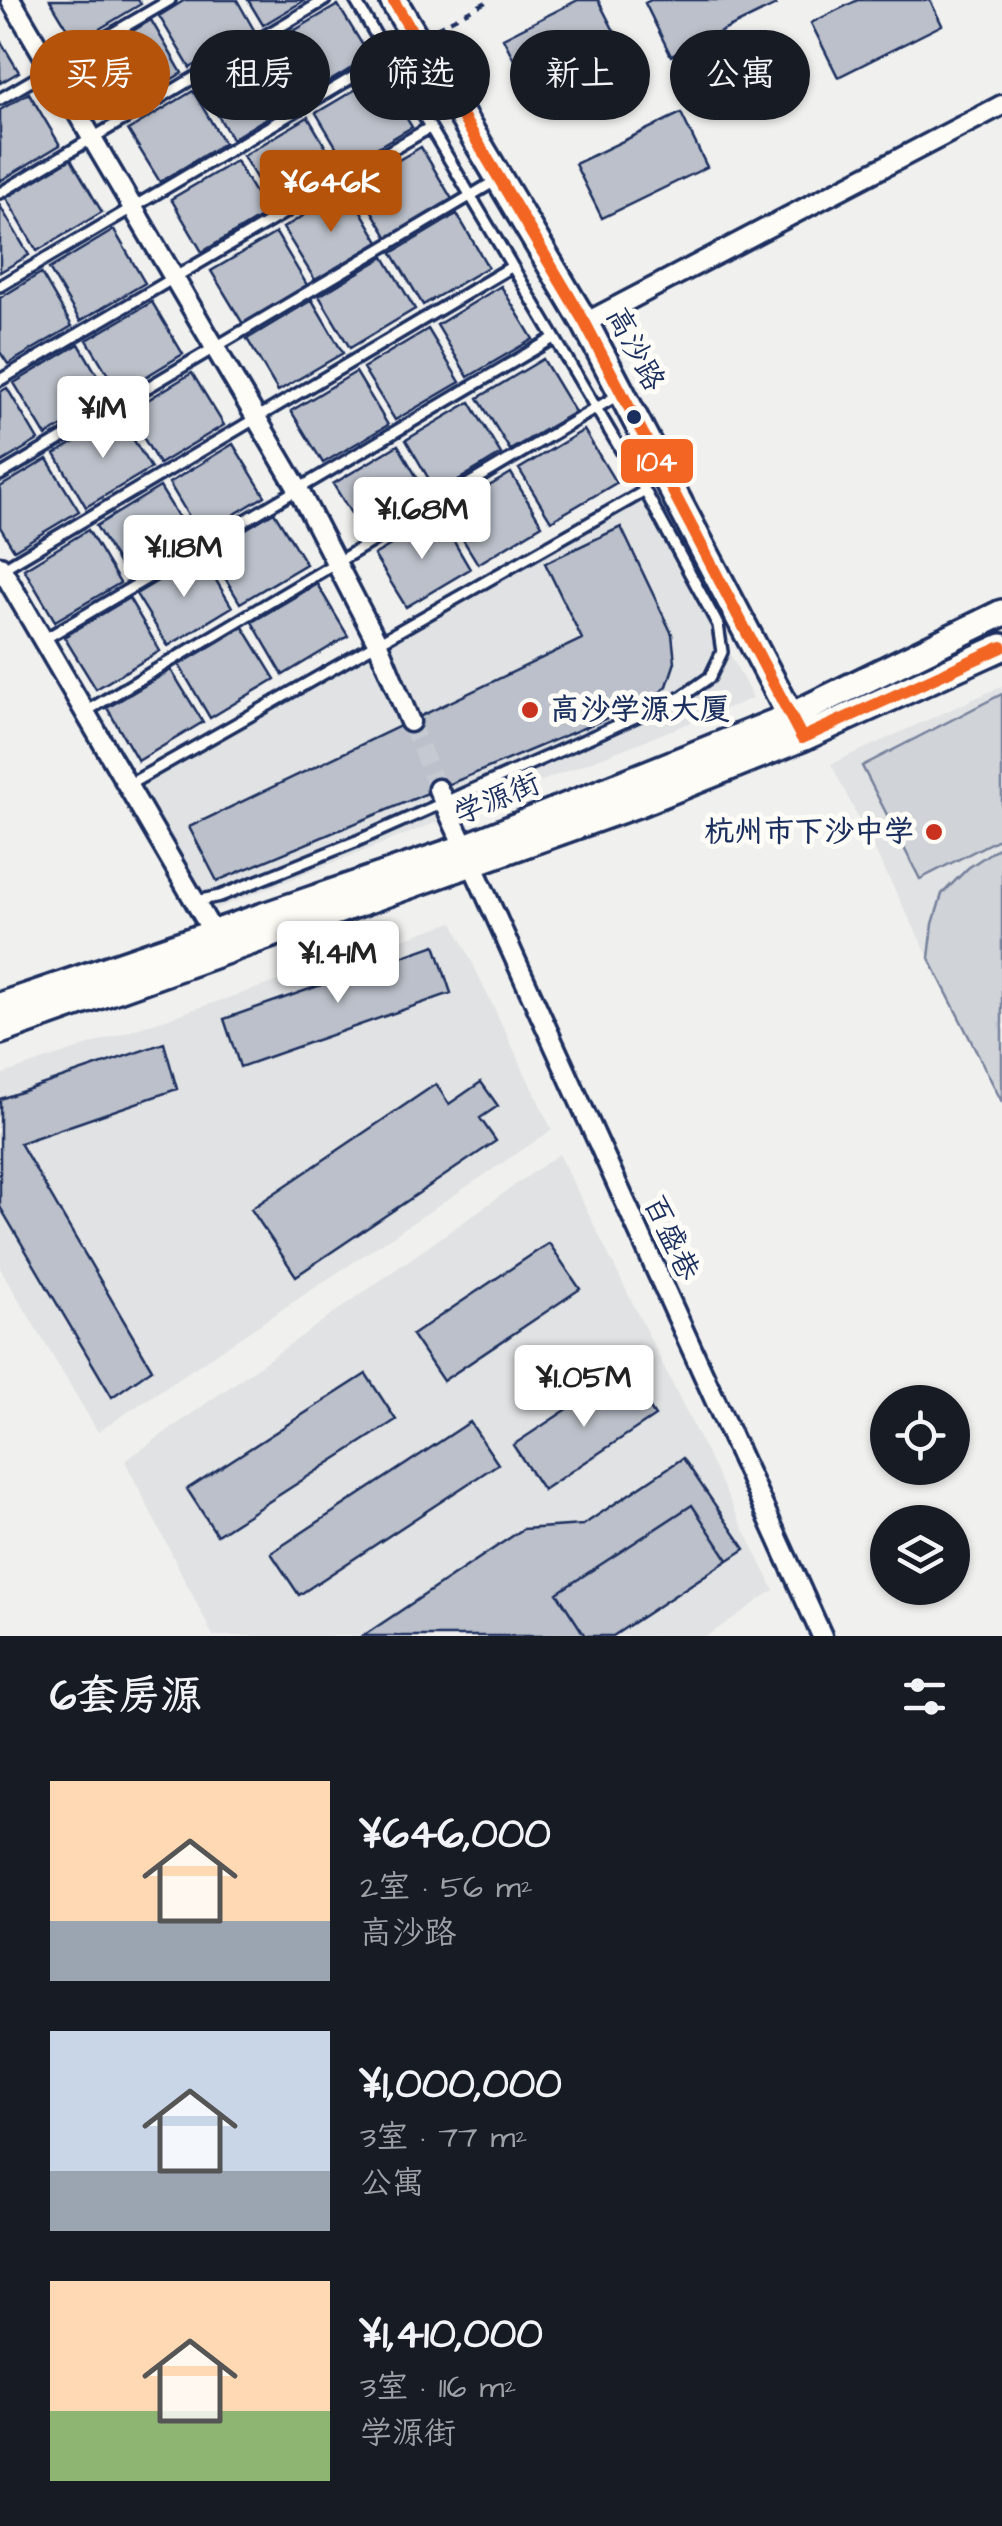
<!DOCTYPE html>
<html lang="zh">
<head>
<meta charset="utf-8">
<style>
	body { margin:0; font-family:"Architects Daughter","LXGW WenKai TC",sans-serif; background:#20242c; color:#f1f3f6; height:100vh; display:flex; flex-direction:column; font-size:38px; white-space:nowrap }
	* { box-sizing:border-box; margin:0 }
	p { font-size:32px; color:#9ea1a6 }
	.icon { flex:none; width:55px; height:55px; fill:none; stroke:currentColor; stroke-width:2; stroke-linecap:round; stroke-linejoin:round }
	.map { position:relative; height:1636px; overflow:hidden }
	.panel { display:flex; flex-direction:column; background:#171b24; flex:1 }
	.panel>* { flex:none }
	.hud { position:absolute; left:30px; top:30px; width:942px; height:90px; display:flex; gap:20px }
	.tools { position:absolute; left:870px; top:1385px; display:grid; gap:20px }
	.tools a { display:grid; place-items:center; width:100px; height:100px; border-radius:50%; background:#171b24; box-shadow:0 2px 8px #0004; font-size:50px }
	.price { position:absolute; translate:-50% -85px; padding:0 22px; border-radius:10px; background:#fff; color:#222; font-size:32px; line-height:65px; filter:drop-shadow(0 2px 5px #0008) }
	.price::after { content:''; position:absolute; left:50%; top:60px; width:30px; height:22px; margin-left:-15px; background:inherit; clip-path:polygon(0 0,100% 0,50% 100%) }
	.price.selected { background:#b45309; color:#fff }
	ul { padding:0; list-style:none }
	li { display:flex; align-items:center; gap:30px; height:250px; padding:0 50px }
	li span { display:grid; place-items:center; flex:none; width:280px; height:200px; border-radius:0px; color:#555 }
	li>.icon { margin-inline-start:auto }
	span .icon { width:120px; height:120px; fill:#fffc; stroke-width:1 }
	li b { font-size:42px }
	h2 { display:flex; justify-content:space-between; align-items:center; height:120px; padding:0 50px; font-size:42px }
	.tag { padding:0 35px; border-radius:45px; background:#171b24; box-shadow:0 2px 8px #0004; font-size:35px; line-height:90px }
	.tag.selected { background:#b45309; color:#fff }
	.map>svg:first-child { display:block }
	.built { fill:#e0e2e3 }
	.green { fill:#d0d3d8; stroke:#76819b; stroke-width:2.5 }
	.building { fill:#bbc0ca; stroke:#1b2f5e; stroke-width:2.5 }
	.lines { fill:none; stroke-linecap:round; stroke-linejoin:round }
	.street-tunnel { stroke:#c5c9d1; stroke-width:18; stroke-dasharray:18 9; stroke-linecap:butt }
	.lane-casing { stroke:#1b2f5e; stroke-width:16 }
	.street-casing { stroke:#1b2f5e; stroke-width:25 }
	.secondary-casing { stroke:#1b2f5e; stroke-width:32 }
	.path { stroke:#1b2f5e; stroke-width:4; stroke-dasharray:8 8; stroke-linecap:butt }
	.lane { stroke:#fdfcf7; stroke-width:9 }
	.street { stroke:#fdfcf7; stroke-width:18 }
	.secondary { stroke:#fdfcf7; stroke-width:25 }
	.bus-1-casing { stroke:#fdfcf7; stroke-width:20 }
	.bus-1 { stroke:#f26522; stroke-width:12 }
	.bus-dot { fill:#1b2f5e; stroke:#fdfcf7; stroke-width:4 }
	.poi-dot { fill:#c8321e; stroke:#fdfcf7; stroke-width:4 }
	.labels { text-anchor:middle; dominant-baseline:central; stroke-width:10; stroke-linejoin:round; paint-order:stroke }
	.street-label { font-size:30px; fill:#1b2f5e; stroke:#fdfcf7 }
	.poi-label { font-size:30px; font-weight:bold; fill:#1b2f5e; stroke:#fdfcf7; text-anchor:start }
	.line-badge { stroke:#fdfcf7; stroke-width:4 }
	.badge-label { font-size:28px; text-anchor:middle; font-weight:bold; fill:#fff }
</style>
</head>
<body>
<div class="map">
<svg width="1002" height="1636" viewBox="0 0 1002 1636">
	<rect width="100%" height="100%" fill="#f0f0ee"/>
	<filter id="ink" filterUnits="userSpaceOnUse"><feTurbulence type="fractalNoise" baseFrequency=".01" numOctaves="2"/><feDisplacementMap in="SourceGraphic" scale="20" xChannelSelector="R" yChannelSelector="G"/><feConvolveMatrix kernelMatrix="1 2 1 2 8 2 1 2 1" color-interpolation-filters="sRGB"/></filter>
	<g filter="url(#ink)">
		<path class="built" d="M645,491L753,698L203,914L128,785Z
			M1002,686V1102L831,764Z
			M453,922L552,1130L98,1432L0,1268V1075Z
			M559,1154L774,1590L707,1636H213L125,1461Z"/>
		<path class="green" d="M1002,694V837L920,879L862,766Z
			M1002,845V1102L929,958L933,924L942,894L968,868Z"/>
		<path class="building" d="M50,0H138L141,4L76,43Z
			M185,0H237L254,30L190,68L159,16Z
			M248,0H305L263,25Z
			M578,0H598L614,31L567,55L586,93L542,115L503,38Z
			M651,0H774L776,5L671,56L645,3Z
			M858,0H930L942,25L838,77L811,23Z
			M338,5L370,57L305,96L273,43Z
			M151,20L182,73L118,111L86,59Z
			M0,40L19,72L0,83Z
			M265,48L296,100L232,139L200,86Z
			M380,75L412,127L347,165L316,113Z
			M193,91L224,143L160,182L128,130Z
			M29,93L60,145L0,181V110Z
			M681,113L707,167L602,218L575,164Z
			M308,117L339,170L274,208L243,156Z
			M421,147L452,199L388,238L356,185Z
			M71,159L102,212L37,251L6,198Z
			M236,161L267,213L202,252L171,199Z
			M348,189L379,242L315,280L283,228Z
			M0,206L29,255L0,272Z
			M457,214L488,267L423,305L392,253Z
			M114,230L145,283L80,321L49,269Z
			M276,233L307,285L243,324L211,271Z
			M384,257L415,309L350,348L319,296Z
			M41,273L72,326L8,364L0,352V298Z
			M501,286L533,339L468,377L437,325Z
			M312,300L343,353L278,391L247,339Z
			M152,302L183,354L119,393L87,340Z
			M428,329L460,382L395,420L363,368Z
			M79,344L110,397L46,436L14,383Z
			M543,359L575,412L510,450L478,398Z
			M356,372L388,425L323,463L291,411Z
			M192,373L224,425L159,464L128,412Z
			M7,388L38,440L0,463V392Z
			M470,402L501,454L437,493L406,440Z
			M119,416L151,468L86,507L55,454Z
			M584,430L616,483L551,521L519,469Z
			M233,444L265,496L200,535L169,483Z
			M398,445L429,498L365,536L333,484Z
			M47,459L79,511L14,550L0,527V487Z
			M511,473L542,525L478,564L446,512Z
			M160,487L192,539L127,578L96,526Z
			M274,512L306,564L240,603L209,551Z
			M439,516L470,569L406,607L374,555Z
			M621,527L672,634L675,662L667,686L653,699L217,881L189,827L582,639L545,563Z
			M88,530L120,583L55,621L24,569Z
			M201,555L232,607L168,646L136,594Z
			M317,584L348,636L283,675L252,622Z
			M129,598L160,651L96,689L64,637Z
			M243,627L275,679L210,718L179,665Z
			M171,670L203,722L138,761L107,708Z
			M435,945L451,993L240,1067L224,1019Z
			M164,1043L177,1089L20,1143L152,1369L112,1397L0,1207V1099Z
			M481,1082L498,1106L480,1118L496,1141L296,1276L251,1209L436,1084L449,1104Z
			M549,1243L580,1289L443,1381L412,1335Z
			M625,1371L655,1416L543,1490L513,1445Z
			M366,1374L396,1420L217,1535L187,1489Z
			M470,1422L498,1464L299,1595L271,1553Z
			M683,1458L745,1549L613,1636H363L523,1529L583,1525Z
			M692,1505L728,1560L613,1636H585L557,1593Z"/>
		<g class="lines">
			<path class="street-tunnel" d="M410,722L438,789"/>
			<g class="lane-casing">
				<path id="lane" d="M0,99L170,0
					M0,193L325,0
					M0,286L387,57
					M0,380L429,128
					M0,475L497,180
					M2,569L511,267
					M43,640L552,339
					M85,712L620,394
					M128,785L645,491
					M196,901L220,896L357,841L683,696L710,677L722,652L718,625L645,491L355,0"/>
			</g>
			<g class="street-casing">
				<path id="street" d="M11,0L298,489L378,644L410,722
					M585,323L1002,105
					M0,566L218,941
					M438,789L822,1636"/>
			</g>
			<g class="secondary-casing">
				<path id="secondary" d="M393,0L585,323L798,730
					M0,1006L463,848L791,716L1002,613
					M0,1031L640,803L802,738L1002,647"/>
			</g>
			<path class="path" d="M436,28L490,0"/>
			<use href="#lane" class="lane"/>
			<use href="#street" class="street"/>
			<use href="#secondary" class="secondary"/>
			<g class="bus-1-casing">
				<path id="bus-1" d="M393,0L585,323L802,738L1002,647"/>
			</g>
			<use href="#bus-1" class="bus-1"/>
		</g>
	</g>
	<circle class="bus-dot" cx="634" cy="417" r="9"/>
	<g class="poi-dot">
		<circle cx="530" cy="710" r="10"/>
		<circle cx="934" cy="832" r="10"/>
	</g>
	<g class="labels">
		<g class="street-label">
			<text transform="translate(635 349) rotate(62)">高沙路</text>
			<text transform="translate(497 799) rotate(-22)">学源街</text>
			<text transform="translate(671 1238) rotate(65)">百盛巷</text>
		</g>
		<g class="poi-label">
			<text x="550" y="710">高沙学源大厦</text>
			<text x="914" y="832" text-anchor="end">杭州市下沙中学</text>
		</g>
	</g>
	<rect class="line-badge" x="619" y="437" width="76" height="48" rx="10" fill="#f26522"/>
	<g class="badge-label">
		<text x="657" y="471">104</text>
	</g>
</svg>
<div class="tools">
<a><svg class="icon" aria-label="locate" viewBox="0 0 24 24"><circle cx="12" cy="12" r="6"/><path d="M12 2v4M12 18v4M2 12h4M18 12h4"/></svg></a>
<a><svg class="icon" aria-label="layers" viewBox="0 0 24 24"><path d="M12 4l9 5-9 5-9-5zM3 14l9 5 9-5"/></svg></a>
</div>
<b class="price selected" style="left:331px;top:235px">¥646K</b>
<b class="price" style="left:103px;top:461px">¥1M</b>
<b class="price" style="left:422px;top:562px">¥1.68M</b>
<b class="price" style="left:184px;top:600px">¥1.18M</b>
<b class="price" style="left:338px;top:1006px">¥1.41M</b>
<b class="price" style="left:584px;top:1430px">¥1.05M</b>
<div class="hud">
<a class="tag selected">买房</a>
<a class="tag">租房</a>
<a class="tag">筛选</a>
<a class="tag">新上</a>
<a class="tag">公寓</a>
</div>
</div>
<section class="panel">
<h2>6套房源<svg class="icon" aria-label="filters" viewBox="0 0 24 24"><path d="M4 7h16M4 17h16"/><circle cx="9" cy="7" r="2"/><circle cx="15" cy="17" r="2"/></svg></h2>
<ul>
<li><span style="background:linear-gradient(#ffd9b3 70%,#9aa5b1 0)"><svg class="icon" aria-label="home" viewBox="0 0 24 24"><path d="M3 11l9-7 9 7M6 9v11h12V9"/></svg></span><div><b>¥646,000</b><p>2室 · 56 m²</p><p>高沙路</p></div></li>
<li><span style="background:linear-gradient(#c9d6e8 70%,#9aa5b1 0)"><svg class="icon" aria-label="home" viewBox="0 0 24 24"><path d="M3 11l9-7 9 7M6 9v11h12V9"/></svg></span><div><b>¥1,000,000</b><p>3室 · 77 m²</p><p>公寓</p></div></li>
<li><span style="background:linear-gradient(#ffd9b3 65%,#8fb573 0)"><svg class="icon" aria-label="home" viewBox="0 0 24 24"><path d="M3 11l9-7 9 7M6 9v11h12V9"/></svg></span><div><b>¥1,410,000</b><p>3室 · 116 m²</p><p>学源街</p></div></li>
</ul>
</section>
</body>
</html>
